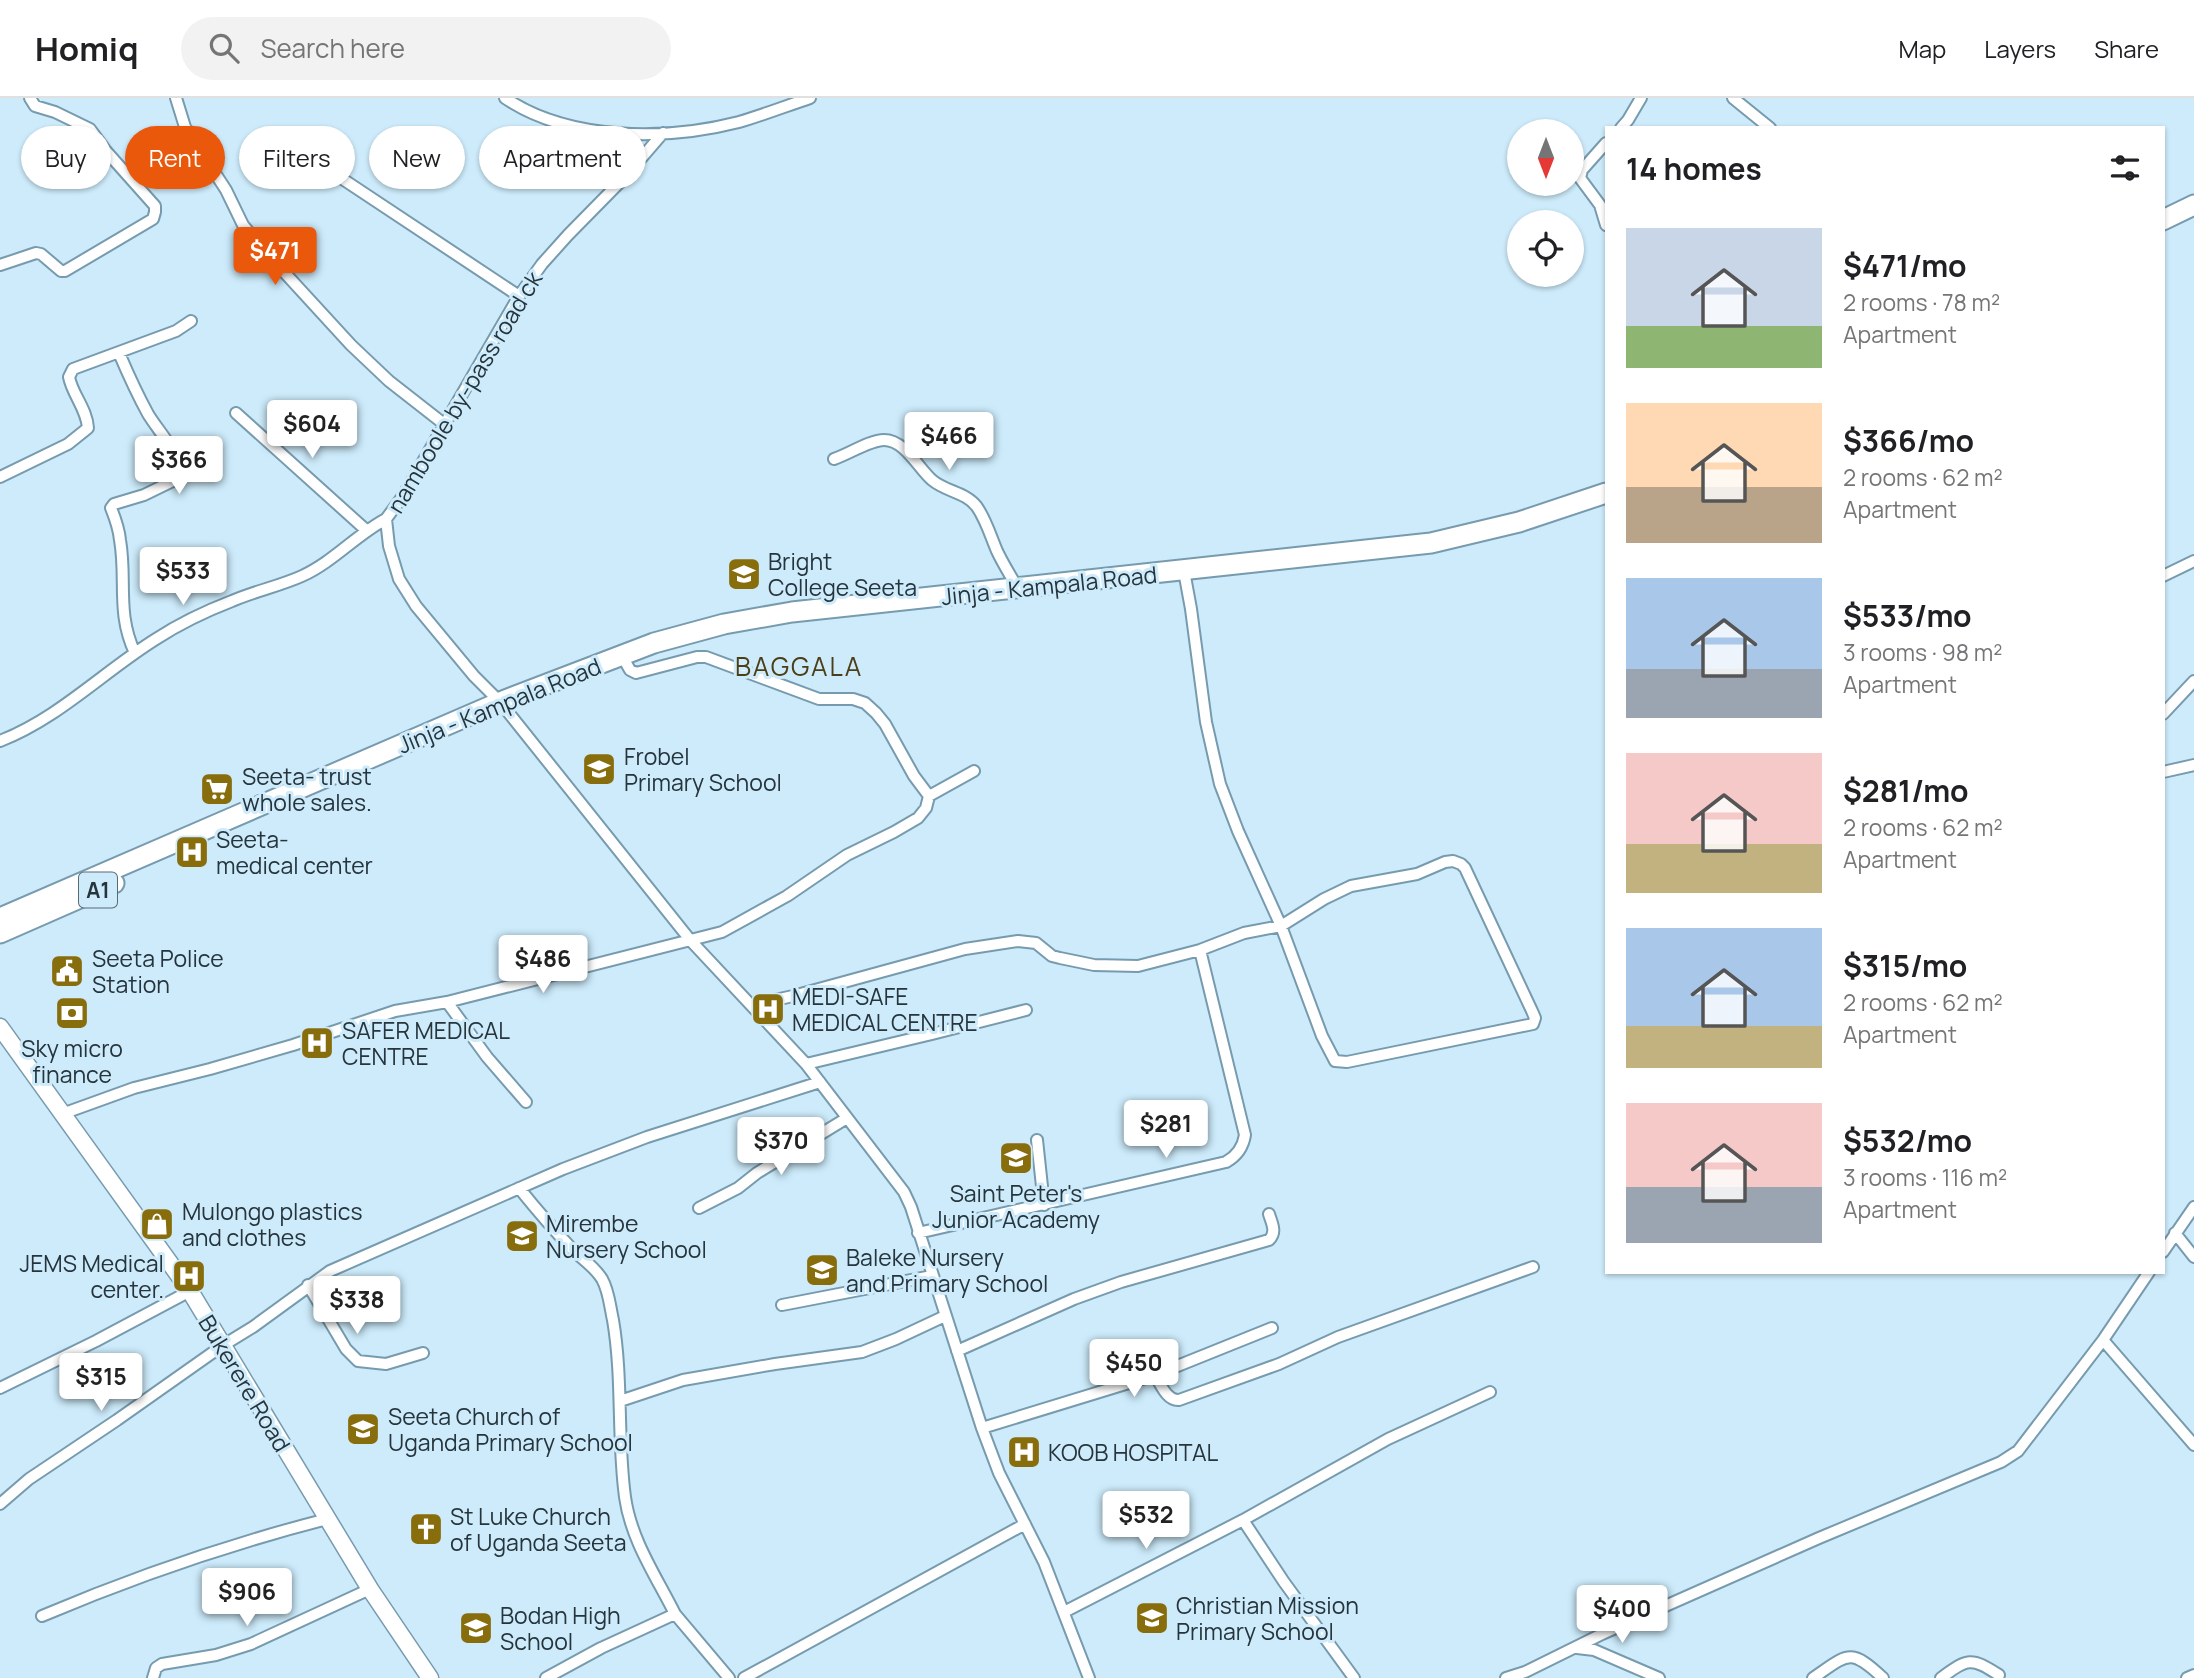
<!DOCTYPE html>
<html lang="en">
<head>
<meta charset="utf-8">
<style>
	body { margin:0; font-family:Manrope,sans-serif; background:#f2f2f2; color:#202124; height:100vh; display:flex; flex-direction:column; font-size:26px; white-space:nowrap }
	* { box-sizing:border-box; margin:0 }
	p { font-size:23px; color:#757577 }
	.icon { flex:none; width:38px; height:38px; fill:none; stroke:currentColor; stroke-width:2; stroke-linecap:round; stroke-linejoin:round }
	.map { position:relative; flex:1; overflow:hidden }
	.details { position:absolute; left:1605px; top:28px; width:560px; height:1148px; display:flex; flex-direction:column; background:#fff; border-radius:0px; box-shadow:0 2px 5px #0004 }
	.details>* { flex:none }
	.guide { position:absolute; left:21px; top:28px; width:665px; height:63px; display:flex; gap:14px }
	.needle { width:46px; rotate:180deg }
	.tools { position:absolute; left:1507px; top:21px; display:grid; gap:14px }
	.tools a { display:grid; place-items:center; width:77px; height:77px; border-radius:50%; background:#fff; box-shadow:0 2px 5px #0004; font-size:35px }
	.price { position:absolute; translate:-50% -60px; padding:0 16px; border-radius:7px; background:#fff; color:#222; font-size:23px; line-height:46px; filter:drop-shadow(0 2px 4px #0008) }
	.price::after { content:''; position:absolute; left:50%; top:42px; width:21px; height:16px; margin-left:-10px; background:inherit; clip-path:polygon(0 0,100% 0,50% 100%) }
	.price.on { background:#ea580c; color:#fff }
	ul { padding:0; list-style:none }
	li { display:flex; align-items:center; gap:21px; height:175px; padding:0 21px }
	li span { display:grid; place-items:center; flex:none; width:196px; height:140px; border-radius:0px; color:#555 }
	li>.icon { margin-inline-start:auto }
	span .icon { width:84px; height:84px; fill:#fffc; stroke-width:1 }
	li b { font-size:30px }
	h2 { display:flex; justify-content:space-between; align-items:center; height:84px; padding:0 21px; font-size:30px }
	.tag { padding:0 24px; border-radius:32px; background:#fff; box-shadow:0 2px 5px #0004; font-size:24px; line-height:63px }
	.tag.on { background:#ea580c; color:#fff }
	header { display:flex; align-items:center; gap:42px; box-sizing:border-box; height:98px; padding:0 35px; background:#fff; border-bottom:2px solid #e0e0e0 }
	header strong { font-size:33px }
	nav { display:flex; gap:38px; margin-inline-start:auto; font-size:24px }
	.search { width:490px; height:63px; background:#f2f2f2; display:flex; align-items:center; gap:18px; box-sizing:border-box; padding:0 24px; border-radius:38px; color:#757577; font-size:26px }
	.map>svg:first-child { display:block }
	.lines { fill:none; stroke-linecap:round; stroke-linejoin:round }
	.street-casing { stroke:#779bae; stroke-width:14 }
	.secondary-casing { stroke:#779bae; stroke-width:19 }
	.highway-casing { stroke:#779bae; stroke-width:23 }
	.street { stroke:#fff; stroke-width:10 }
	.secondary { stroke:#fff; stroke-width:16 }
	.highway { stroke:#fff; stroke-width:19 }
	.labels { text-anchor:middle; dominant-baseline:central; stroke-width:6; stroke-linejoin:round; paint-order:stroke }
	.shield { fill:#cdebfb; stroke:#586b75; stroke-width:2 }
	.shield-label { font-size:21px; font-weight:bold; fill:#26343c }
	.street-label { font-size:23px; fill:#26343c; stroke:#cdebfb }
	.poi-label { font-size:23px; fill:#26343c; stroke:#cdebfb; text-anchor:start }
	.quarter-label { font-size:26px; letter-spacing:2px; fill:#4c3f17; stroke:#cdebfb }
</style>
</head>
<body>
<header>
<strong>Homiq</strong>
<div class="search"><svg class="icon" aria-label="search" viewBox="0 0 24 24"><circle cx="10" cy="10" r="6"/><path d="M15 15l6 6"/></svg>Search here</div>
<nav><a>Map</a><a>Layers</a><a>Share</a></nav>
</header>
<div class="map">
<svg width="2194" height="1580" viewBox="0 0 2194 1580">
	<rect width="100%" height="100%" fill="#cdebfb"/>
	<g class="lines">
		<g class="street-casing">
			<path id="street" d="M176,0L185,29L226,92L243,127L262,150L351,247L389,283L444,326
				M505,0C569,43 665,43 739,24C763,17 786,8 810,0
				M1733,0L1770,30
				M1621,30L1628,22L1641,0
				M663,35L625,79L568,137L542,166L519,198L403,398L386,421L389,448L399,481L416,508L474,578L500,604L691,843L806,966L904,1094L911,1109L982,1330L999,1375L1044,1464L1089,1580
				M1606,45L1582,72L1580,80L1600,107L1606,127
				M329,72L519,198
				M0,167L36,155L41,156L61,173H65L153,121L155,114V108L106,53L90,31L55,14L35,8L30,0
				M119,255C128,276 137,296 148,316C158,333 184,360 181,379L144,397L114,406L111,410C115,420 119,431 120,442C127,482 116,515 135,555
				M236,315L366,432
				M834,361C849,356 870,342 884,342C905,342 918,370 932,382C946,394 966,394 977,409C986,422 991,439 997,453C1003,466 1011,478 1018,491
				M0,379L68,346L88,330C87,311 72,296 69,279L73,271L176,233L191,223
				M2163,478L2194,463
				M622,558L630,572L636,575L697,559H706L819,601H853L865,605L876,615L885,626L914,678L929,698
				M2163,616L2194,583
				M0,643C59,620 103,574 156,541C179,526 206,513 232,503C255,493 280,488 302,478C333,464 356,437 386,421
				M2163,674L2194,667
				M447,904L487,959L526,1004
				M752,907L793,898L965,851L1018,843L1036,845L1052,858L1060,860L1094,867L1138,868L1200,852L1244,835L1281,828L1324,801L1351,788L1417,776L1445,764L1453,763L1461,766L1465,770L1532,913L1535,920L1533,926L1347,964L1335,963L1322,938L1281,828L1238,733L1220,686L1206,624L1191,511L1184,473
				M806,966L932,936L1026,912
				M62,1016L134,990L210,971L293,947L395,913L447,904L722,834L787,798L847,757L894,734L918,720L926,710L929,698L974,673
				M1037,1042L1044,1107
				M519,1090C536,1111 553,1131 572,1151C582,1161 594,1168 602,1181C609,1193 610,1209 613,1222C623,1281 617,1340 625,1399C631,1442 656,1478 675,1516
				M699,1110L738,1090L757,1075L847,1020
				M918,1135L1226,1064C1237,1058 1243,1049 1245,1037L1200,852
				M2175,1135L2194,1159
				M2163,1154L2194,1109
				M308,1187L346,1251L358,1263L386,1266L423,1255
				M782,1207L932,1178
				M2103,1242L2194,1347
				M957,1253L1074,1201L1121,1184L1269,1142C1277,1134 1272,1126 1269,1116
				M1155,1277C1161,1287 1167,1303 1179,1302L1279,1266L1338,1239L1533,1169
				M0,1290L96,1243L190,1193
				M620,1303L683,1282L775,1266L862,1254L896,1241L945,1218
				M982,1330L1155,1277L1272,1230
				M0,1406L29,1381L117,1322L222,1248L253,1229L330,1173L563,1071L647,1039L820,984
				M1243,1422L1284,1484L1354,1580
				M1064,1514L1243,1422L1388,1341L1490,1294
				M42,1518C134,1479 230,1446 327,1421
				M1577,1550L1594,1552L1659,1580
				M153,1580L156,1570L162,1566L216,1557L251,1546L370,1491
				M546,1580L601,1550L675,1516L729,1580
				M744,1580L1025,1426
				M1506,1580L1525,1574L1602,1536L1819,1440L2001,1364L2018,1353L2103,1242L2149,1174
				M1813,1580C1848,1556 1850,1549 1883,1580
				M1941,1580C1968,1560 1971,1559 1999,1577
				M2187,1580L2194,1577"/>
		</g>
		<g class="secondary-casing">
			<path id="secondary" d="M0,929L190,1193L370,1491L430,1580"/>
		</g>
		<g class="highway-casing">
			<path id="highway" d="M2163,122L2194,107
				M0,820L500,604L654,545L724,526L792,514L1431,445L1519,424L1606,395
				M0,835L114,785"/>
		</g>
		<use href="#street" class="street"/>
		<use href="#secondary" class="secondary"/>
		<use href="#highway" class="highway"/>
	</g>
	<defs>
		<g id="school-square" transform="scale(1.75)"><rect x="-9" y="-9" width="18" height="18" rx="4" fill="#886d0c" stroke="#cdebfb"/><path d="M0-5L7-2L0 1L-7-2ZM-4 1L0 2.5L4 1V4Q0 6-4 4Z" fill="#fff"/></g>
		<g id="supermarket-square" transform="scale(1.75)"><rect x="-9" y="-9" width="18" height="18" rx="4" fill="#886d0c" stroke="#cdebfb"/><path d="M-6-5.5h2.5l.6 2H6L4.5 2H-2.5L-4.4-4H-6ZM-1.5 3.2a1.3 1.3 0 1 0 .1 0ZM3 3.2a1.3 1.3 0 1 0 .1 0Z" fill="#fff"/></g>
		<g id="hospital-square" transform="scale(1.75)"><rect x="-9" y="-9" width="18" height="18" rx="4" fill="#886d0c" stroke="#cdebfb"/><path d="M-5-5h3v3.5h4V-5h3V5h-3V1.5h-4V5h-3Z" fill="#fff"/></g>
		<g id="civic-square" transform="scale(1.75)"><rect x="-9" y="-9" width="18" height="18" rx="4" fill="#886d0c" stroke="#cdebfb"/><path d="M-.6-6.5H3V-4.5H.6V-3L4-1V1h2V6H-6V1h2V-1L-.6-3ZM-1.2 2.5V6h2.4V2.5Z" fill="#fff"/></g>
		<g id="bank-square" transform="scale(1.75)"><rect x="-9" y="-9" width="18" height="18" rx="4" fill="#886d0c" stroke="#cdebfb"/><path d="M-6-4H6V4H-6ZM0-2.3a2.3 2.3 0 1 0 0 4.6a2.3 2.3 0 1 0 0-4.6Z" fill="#fff"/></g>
		<g id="shop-square" transform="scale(1.75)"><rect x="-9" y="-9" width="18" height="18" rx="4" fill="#886d0c" stroke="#cdebfb"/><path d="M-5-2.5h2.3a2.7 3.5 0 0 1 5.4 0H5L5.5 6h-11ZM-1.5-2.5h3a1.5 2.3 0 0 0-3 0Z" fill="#fff"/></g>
		<g id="church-square" transform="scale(1.75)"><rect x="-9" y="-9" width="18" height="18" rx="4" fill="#886d0c" stroke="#cdebfb"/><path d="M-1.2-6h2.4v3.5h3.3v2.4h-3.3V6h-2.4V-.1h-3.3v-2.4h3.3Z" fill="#fff"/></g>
	</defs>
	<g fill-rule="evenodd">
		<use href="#school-square" x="744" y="476"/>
		<use href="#school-square" x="599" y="671"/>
		<use href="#supermarket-square" x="217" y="691"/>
		<use href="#hospital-square" x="192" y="754"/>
		<use href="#civic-square" x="67" y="873"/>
		<use href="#hospital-square" x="768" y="911"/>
		<use href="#bank-square" x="72" y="915"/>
		<use href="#hospital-square" x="317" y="945"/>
		<use href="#school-square" x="1016" y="1060"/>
		<use href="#shop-square" x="157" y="1126"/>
		<use href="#school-square" x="522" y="1138"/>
		<use href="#school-square" x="822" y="1172"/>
		<use href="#hospital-square" x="189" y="1178"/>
		<use href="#school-square" x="363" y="1331"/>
		<use href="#hospital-square" x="1024" y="1354"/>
		<use href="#church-square" x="426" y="1431"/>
		<use href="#school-square" x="1152" y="1520"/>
		<use href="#school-square" x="476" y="1530"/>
	</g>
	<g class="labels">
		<rect class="shield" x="79" y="774.5" width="38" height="35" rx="5"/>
		<g class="shield-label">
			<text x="98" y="792">A1</text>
		</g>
		<g class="street-label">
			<text transform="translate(464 294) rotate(-59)">namboole by-pass road ck</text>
			<text transform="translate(1049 487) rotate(-6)">Jinja - Kampala Road</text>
			<text transform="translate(499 607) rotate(-22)">Jinja - Kampala Road</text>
			<text transform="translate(245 1285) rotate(59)">Bukerere Road</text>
		</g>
		<g class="poi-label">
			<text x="768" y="463">Bright<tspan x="768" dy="26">College Seeta</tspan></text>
			<text x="624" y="658">Frobel<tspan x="624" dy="26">Primary School</tspan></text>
			<text x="242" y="678">Seeta- trust<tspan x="242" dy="26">whole sales.</tspan></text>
			<text x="216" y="741">Seeta-<tspan x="216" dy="26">medical center</tspan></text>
			<text x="92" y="860">Seeta Police<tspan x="92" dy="26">Station</tspan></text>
			<text x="792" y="898">MEDI-SAFE<tspan x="792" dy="26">MEDICAL CENTRE</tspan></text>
			<text x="342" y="932">SAFER MEDICAL<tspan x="342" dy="26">CENTRE</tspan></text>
			<text x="72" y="950" text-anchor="middle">Sky micro<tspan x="72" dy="26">finance</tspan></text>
			<text x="1016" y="1095" text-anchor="middle">Saint Peter's<tspan x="1016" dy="26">Junior Academy</tspan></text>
			<text x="182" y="1113">Mulongo plastics<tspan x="182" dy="26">and clothes</tspan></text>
			<text x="546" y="1125">Mirembe<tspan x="546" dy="26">Nursery School</tspan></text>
			<text x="846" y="1159">Baleke Nursery<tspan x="846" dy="26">and Primary School</tspan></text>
			<text x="164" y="1165" text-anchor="end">JEMS Medical<tspan x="164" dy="26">center.</tspan></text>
			<text x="388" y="1318">Seeta Church of<tspan x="388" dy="26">Uganda Primary School</tspan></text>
			<text x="1048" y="1354">KOOB HOSPITAL</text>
			<text x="450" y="1418">St Luke Church<tspan x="450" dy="26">of Uganda Seeta</tspan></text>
			<text x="1176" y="1507">Christian Mission<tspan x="1176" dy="26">Primary School</tspan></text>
			<text x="500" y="1517">Bodan High<tspan x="500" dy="26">School</tspan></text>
		</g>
		<g class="quarter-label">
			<text x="799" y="568">BAGGALA</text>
		</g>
	</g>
</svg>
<div class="tools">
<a><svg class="needle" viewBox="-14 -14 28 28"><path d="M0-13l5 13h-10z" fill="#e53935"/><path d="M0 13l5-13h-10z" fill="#757577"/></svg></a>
<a><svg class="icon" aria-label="locate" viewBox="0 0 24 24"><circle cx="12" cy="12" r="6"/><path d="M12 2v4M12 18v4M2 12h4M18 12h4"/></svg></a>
</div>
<b class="price on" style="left:275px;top:189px">$471</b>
<b class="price" style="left:312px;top:362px">$604</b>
<b class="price" style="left:949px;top:374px">$466</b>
<b class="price" style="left:179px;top:398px">$366</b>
<b class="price" style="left:183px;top:509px">$533</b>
<b class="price" style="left:543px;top:897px">$486</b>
<b class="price" style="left:1166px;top:1062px">$281</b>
<b class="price" style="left:781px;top:1079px">$370</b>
<b class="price" style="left:357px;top:1238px">$338</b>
<b class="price" style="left:1134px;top:1301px">$450</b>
<b class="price" style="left:101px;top:1315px">$315</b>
<b class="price" style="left:1146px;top:1453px">$532</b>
<b class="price" style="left:247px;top:1530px">$906</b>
<b class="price" style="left:1622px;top:1547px">$400</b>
<div class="guide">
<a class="tag">Buy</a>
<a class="tag on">Rent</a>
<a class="tag">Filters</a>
<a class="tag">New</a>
<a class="tag">Apartment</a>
</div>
<section class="details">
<h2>14 homes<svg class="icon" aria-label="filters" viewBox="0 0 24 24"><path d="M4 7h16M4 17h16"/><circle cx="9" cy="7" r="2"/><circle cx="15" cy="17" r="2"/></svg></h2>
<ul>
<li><span style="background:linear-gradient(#c9d6e8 70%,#8fb573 0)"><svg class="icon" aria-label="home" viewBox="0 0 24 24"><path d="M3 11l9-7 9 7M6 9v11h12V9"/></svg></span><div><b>$471/mo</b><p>2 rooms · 78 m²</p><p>Apartment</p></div></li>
<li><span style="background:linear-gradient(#ffd9b3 60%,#b9a48a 0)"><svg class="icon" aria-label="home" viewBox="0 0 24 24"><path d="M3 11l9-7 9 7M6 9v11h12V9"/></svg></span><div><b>$366/mo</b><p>2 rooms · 62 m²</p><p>Apartment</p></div></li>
<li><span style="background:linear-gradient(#a9c7e8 65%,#9aa5b1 0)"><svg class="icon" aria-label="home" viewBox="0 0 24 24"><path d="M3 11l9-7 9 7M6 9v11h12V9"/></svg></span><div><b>$533/mo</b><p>3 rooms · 98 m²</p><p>Apartment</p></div></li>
<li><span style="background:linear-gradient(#f6c9c9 65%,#c2b280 0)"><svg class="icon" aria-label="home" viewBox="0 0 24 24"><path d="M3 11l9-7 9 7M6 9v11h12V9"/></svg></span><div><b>$281/mo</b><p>2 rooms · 62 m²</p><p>Apartment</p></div></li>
<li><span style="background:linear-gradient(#a9c7e8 70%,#c2b280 0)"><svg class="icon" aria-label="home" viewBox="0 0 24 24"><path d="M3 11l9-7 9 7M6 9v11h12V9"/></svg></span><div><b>$315/mo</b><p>2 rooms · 62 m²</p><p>Apartment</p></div></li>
<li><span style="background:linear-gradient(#f6c9c9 60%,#9aa5b1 0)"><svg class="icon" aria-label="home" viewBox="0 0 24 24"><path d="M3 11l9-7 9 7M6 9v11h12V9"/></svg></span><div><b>$532/mo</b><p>3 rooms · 116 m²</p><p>Apartment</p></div></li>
</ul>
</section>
</div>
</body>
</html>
